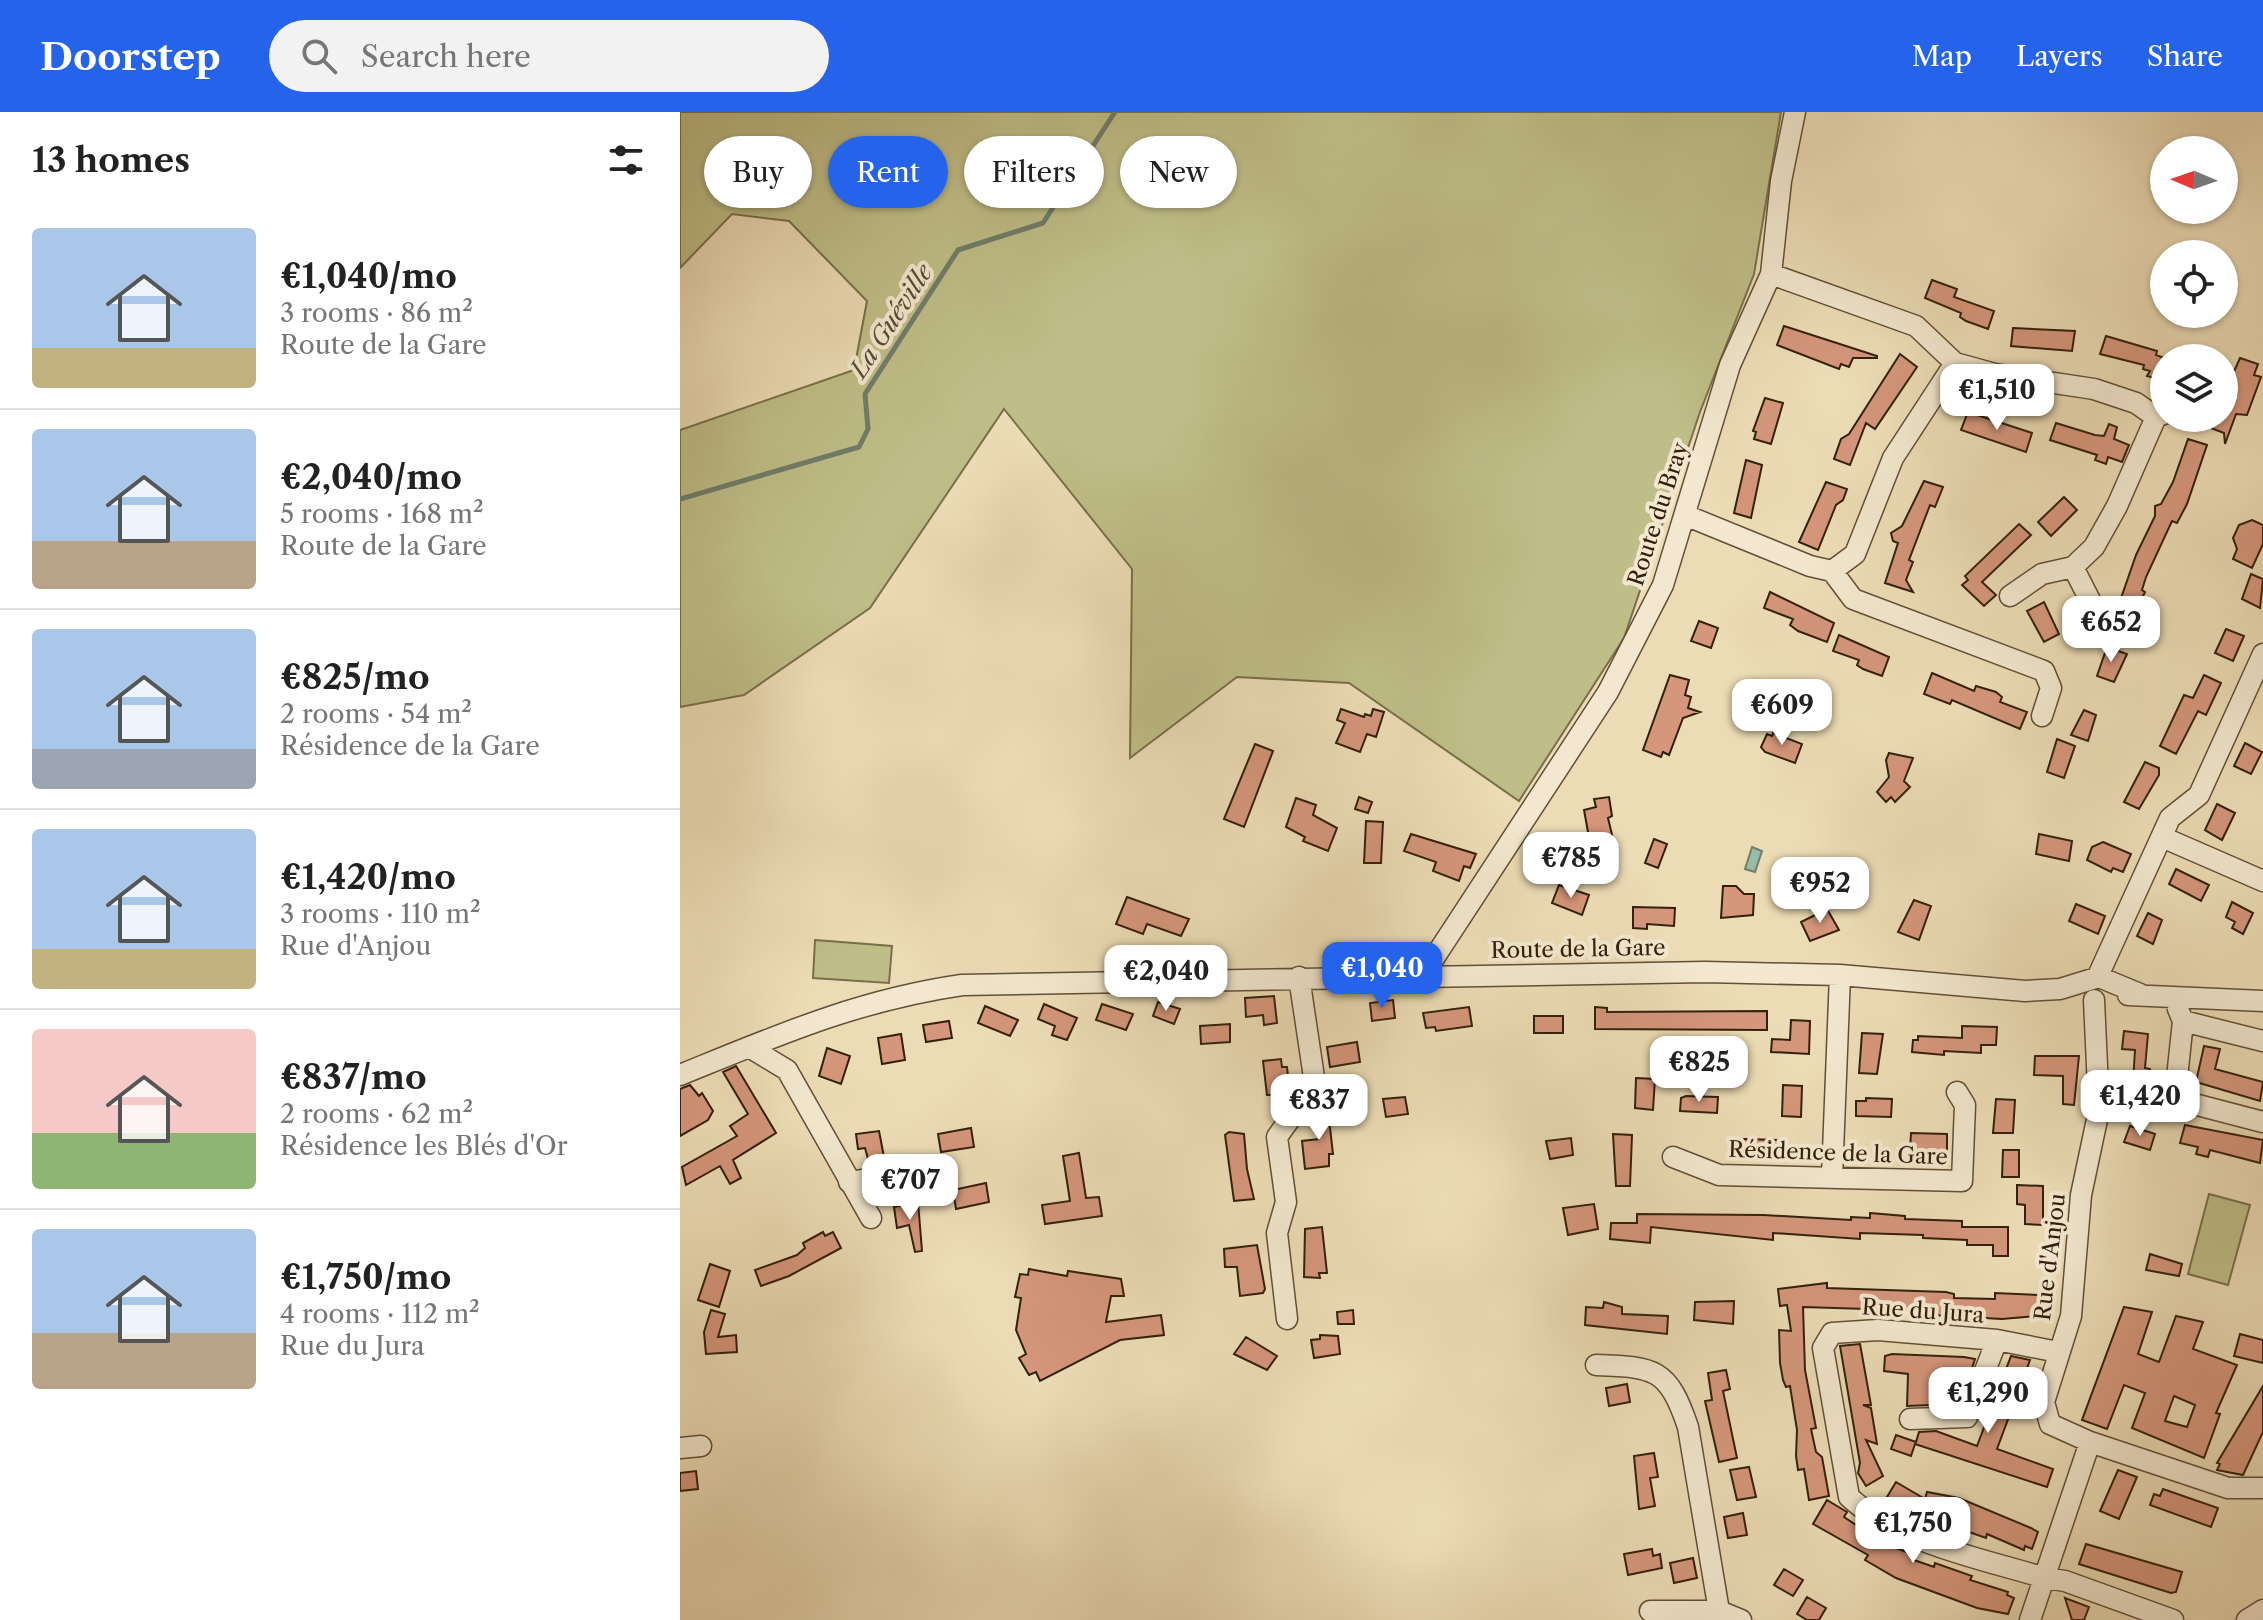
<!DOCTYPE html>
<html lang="en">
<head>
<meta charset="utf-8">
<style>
	body { margin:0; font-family:"Libre Caslon Text",serif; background:#f2f2f2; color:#222; height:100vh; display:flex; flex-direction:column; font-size:30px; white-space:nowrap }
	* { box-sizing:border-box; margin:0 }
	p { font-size:26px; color:#767676 }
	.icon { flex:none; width:44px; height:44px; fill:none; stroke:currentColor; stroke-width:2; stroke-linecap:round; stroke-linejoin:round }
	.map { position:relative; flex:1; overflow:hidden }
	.panel { display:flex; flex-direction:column; background:#fff; width:680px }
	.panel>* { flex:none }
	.guide { position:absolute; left:24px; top:24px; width:760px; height:72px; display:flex; gap:16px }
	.needle { width:52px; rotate:272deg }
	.tools { position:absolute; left:1470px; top:24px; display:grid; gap:16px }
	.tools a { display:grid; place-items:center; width:88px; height:88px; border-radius:50%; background:#fff; box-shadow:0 2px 6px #0004; font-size:40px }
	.price { position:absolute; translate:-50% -68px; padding:0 18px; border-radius:16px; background:#fff; color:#222; font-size:26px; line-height:52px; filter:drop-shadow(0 2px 4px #0008) }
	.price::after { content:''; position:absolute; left:50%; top:48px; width:24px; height:18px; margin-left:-12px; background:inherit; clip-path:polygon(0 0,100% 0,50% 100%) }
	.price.on { background:#2563eb; color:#fff }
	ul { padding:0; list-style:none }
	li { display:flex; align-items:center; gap:24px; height:200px; padding:0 32px }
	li+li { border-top:2px solid #e0e0e0 }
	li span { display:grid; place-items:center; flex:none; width:224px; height:160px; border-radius:8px; color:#555 }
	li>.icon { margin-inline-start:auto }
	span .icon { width:96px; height:96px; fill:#fffc; stroke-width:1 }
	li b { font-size:34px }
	h2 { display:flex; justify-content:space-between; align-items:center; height:96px; padding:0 32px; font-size:34px }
	.tag { padding:0 28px; border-radius:36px; background:#fff; box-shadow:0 2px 6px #0004; font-size:28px; line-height:72px }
	.tag.on { background:#2563eb; color:#fff }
	header { display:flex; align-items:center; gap:48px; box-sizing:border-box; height:112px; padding:0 40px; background:#2563eb; color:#fff }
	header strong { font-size:38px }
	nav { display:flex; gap:44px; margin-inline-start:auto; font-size:28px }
	.search { width:560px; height:72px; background:#f2f2f2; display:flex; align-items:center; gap:20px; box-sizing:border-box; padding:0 28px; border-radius:44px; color:#767676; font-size:30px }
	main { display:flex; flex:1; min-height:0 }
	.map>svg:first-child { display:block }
	.green { fill:#bfbe88; stroke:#796f4a; stroke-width:2 }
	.water { fill:#99bca9; stroke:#707e6a; stroke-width:2 }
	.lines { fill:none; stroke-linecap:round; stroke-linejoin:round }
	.stream { stroke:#707e6a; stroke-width:5 }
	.building { fill:#d5967b; stroke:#33200c; stroke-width:2; fill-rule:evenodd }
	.minor-casing { stroke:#614f36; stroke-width:23 }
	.minor { stroke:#f3e8cf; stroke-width:20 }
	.labels { text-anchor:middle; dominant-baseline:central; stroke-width:8; stroke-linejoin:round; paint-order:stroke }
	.street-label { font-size:22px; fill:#33200c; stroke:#f3e8cf }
	.water-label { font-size:24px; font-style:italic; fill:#524f3b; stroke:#f3e8cf }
</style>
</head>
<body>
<header>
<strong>Doorstep</strong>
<div class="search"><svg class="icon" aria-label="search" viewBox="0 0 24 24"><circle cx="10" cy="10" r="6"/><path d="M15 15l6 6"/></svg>Search here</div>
<nav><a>Map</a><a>Layers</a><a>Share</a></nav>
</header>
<main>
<section class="panel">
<h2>13 homes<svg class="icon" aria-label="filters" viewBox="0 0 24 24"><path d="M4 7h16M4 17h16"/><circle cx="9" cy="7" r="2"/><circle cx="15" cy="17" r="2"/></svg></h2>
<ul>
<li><span style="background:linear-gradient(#a9c7e8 75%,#c2b280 0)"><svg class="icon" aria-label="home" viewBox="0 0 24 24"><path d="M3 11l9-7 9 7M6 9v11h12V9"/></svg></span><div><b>€1,040/mo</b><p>3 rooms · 86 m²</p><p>Route de la Gare</p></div></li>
<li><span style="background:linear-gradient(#a9c7e8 70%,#b9a48a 0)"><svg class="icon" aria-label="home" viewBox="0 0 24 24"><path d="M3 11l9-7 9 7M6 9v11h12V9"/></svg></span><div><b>€2,040/mo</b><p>5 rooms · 168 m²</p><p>Route de la Gare</p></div></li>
<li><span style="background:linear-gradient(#a9c7e8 75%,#9aa5b1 0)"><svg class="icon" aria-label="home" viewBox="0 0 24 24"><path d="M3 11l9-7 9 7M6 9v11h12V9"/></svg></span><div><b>€825/mo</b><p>2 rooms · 54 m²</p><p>Résidence de la Gare</p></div></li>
<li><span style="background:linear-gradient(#a9c7e8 75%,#c2b280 0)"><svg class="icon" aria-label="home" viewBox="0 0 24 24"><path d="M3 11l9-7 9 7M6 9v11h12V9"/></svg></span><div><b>€1,420/mo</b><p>3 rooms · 110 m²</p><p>Rue d'Anjou</p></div></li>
<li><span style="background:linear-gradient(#f6c9c9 65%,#8fb573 0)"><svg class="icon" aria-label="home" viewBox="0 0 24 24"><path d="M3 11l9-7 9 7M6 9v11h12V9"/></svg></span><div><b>€837/mo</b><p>2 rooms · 62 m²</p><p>Résidence les Blés d'Or</p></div></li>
<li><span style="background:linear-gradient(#a9c7e8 65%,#b9a48a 0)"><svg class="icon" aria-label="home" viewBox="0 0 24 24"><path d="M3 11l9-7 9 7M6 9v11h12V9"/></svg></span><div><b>€1,750/mo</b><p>4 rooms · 112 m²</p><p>Rue du Jura</p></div></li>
</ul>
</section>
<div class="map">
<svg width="1583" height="1508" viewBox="0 0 1583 1508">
	<rect width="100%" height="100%" fill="#ecdcb5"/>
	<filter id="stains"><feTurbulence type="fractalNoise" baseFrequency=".0025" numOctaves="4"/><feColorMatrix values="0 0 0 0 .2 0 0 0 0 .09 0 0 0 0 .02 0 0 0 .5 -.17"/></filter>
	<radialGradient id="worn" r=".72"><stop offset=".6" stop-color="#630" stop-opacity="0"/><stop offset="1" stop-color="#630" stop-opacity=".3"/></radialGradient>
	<path class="green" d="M0,0H1101L1074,162L1020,300L944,526L839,689L669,571L557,565L450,646L452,457L324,297L190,496L64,583L0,595V318L174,258L187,189L109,109L52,102L0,156Z
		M135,828L212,834L209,871L133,866Z
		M1529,1082L1570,1093L1548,1173L1508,1162Z"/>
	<path class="water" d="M1072,735L1082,739L1075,760L1065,757Z"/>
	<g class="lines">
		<path class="stream" d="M0,387L179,335L188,317L185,282L278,138L363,111L435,0"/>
	</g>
	<path class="building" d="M1252,168L1277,177L1274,185L1314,199L1308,217L1286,209L1280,205L1281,201L1245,186Z
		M1104,214L1197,244V246H1173L1169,255L1161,252L1159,257L1097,233Z
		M1333,216L1395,219L1392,239L1331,234Z
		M1426,224L1477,239L1476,243L1484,246V269L1467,264L1470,259L1463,257L1464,253L1420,242Z
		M1220,242L1237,255L1195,317L1186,311L1170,353L1154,347L1161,327L1169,322Z
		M1560,246L1578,252L1574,263L1581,265L1567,303L1556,302L1545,332L1544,321L1528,315L1531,306H1544V282Z
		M1085,286L1103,291L1091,332L1074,327L1076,320L1073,319Z
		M1288,300L1352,321L1346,340L1281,318Z
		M1376,311L1415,323L1424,324L1429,312L1437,315L1434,327L1449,333L1442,350L1428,345L1426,352L1415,348L1417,343L1370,328Z
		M1508,327L1527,333L1507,392L1497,411L1492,409L1466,465L1462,478L1465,480L1454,502L1438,495L1456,443L1475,404V394L1481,392L1493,370Z
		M1066,348L1082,353L1071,406L1054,401Z
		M1244,369L1263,375L1255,395L1250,393L1229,448L1233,450L1226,468L1233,480L1205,471L1218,431L1213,429L1211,421L1222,414Z
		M1146,370L1167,377L1163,388L1156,393L1138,438L1119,430Z
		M1384,385L1397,398L1371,424L1358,410Z
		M1572,408L1583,413V432L1572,456L1553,447L1557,437L1553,426L1559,413Z
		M1339,412L1351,423L1302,470L1316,483L1304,494L1282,473L1288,468L1285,464Z
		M1571,462L1583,467L1580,496L1562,487Z
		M1090,480L1154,511L1147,530L1118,519L1110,513L1113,507L1084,496Z
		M1364,490L1379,522L1364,530L1347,499Z
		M1019,509L1038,516L1031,536L1011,529Z
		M1546,517L1564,524L1553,549L1535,541Z
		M1159,523L1209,545L1202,564L1183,557L1177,553L1179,548L1153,539Z
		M1427,535L1447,542L1434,570L1417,564Z
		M1252,561L1294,579L1296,574L1316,580L1322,585L1320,590L1347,600L1340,617L1272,588L1270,592L1244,582Z
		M990,563L1009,568L1005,583L1011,585L1008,596L1020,600L1003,606L989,643L983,640L981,645L963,638Z
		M1524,563L1541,571L1526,603L1518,599L1496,642L1480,634L1504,583L1513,586Z
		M661,597L684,605L685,602L691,604L693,597L704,600L696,625L687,622L680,640L656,631L665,611L657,608Z
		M1404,598L1416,603L1408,629L1391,623Z
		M1093,621L1122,632L1115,651L1085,640L1081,635L1087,622L1092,624Z
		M1377,627L1395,634L1384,666L1367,660Z
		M1565,631L1582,640L1571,662L1554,654Z
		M575,632L593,639L564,715L544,707Z
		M1209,641L1233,646L1224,669L1230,675L1215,690L1211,685L1206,690L1197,680L1209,665L1206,648Z
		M1465,650L1479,656V663L1459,697L1444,690Z
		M679,685L692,690L688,701L675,697Z
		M929,685L932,704L928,706L933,727L910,731L904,698L916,695L914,687Z
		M616,686L636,693L633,703L657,716L648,739L623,729L625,725L606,715Z
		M1537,692L1555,701L1542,728L1525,718Z
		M686,709L703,710L701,751H684Z
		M731,722L796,742L790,756L784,754L779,769L753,759L756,750L724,739Z
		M1359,722L1392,729L1389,749L1356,742Z
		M974,727L987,732L978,756L965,751Z
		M1423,730L1451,742L1443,760L1433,756L1431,760L1407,748L1412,735Z
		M1496,757L1529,773L1521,789L1489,772Z
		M879,773L909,783L902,803L872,791Z
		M1043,774H1056L1064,782H1074L1073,803L1041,806Z
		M447,785L509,807L501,824L467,812L463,822L436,812Z
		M1234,788L1251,794L1239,828L1218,820Z
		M1552,790L1573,801L1563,822L1552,816L1555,810L1546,805Z
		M1396,792L1425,804L1418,822L1389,809Z
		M953,795L995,796L994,814L967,812V817L953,816Z
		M1147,797L1159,818L1130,829L1121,810Z
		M1468,801L1482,808L1473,832L1457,824Z
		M594,884L597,911L584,913L583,903L566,905L565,886Z
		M713,888L715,906L692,909L690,891Z
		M478,890L500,897L494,912L473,904Z
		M364,892L397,906L387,928L372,923L375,914L358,907Z
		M422,892L453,902L446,918L416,908Z
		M305,894L338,908L330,924L298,911Z
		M789,895L792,914L756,919L755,915L746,916L743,901Z
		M915,895L927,896V900L1087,899V918L915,917Z
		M854,904H883V921H854Z
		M1111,908L1130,909L1129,942L1091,940L1092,927L1110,928Z
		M269,909L272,926L246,930L243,913Z
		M550,912V930L521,932L520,914Z
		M1282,914L1317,915L1316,933H1301V941L1264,939V943L1232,940L1233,928H1238V924L1282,926Z
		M1444,919L1468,922L1465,956L1470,957L1471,964L1469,988L1452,987L1455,938L1442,937Z
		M1182,921L1203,922L1197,962L1179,961Z
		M221,922L225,948L202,952L198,926Z
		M677,930L680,950L650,955L647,935Z
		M1524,934L1540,937L1535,957L1583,970L1580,989L1516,970Z
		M147,936L170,944L161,972L139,964Z
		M1355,944H1399L1394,993L1383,992V964L1354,963Z
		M601,947L602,955H607L609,973H602V982L587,983L583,949Z
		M56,954L96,1021L53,1048L61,1066L50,1072L40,1054L6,1073L2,1055L57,1024L50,1014L68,1002L43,960Z
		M956,966L975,967L973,998L955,996Z
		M10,973L19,984L22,981L33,999L28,1008L0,1024V977Z
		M1103,973L1122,974L1121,1005L1102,1004Z
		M1006,984L1038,985L1037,1001L1000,999L1001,986Z
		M725,985L728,1002L706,1005L703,987Z
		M1186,986L1212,987L1211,1005L1176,1004V989H1186Z
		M1316,987L1335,988L1333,1021H1313Z
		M647,990L653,1042H649V1054L625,1057L622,1029L639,1027L638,991Z
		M1505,1013L1583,1028L1580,1051L1530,1038L1528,1045L1516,1042L1518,1035L1500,1031Z
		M1450,1014L1475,1022L1470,1038L1444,1030Z
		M291,1016L294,1035L261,1040L258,1022Z
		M199,1019L204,1045L188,1047L185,1036L178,1037L176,1022Z
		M549,1020L564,1022L567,1057L574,1087L554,1089L545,1023Z
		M1231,1021L1267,1022V1041L1230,1039Z
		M933,1022L952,1023L950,1074H936Z
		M891,1026L893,1043L870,1047L866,1029Z
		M1064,1027L1098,1028V1046L1063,1045Z
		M1323,1038H1339V1065H1322Z
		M399,1041L406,1086L419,1085L422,1104L365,1112L362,1093L390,1089L383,1044Z
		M306,1071L309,1090L276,1097L273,1078Z
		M1337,1073L1363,1074V1113L1345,1112V1093L1337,1092Z
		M238,1090L242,1139L235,1140L229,1113L217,1116L214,1095Z
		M914,1092L918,1117L888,1123L883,1096Z
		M1190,1101L1225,1104V1107L1282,1109V1115H1328V1144H1313V1133H1287V1128L1243,1126V1123L1180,1121V1127L1093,1121V1128L971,1115L970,1131L930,1127L931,1111H957V1102L1084,1103L1171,1108V1105L1190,1106Z
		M642,1115L647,1161H639L640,1166L624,1165L625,1117Z
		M143,1120L145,1124L153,1120L161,1136L109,1164L81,1174L75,1158L117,1143L125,1136L123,1131Z
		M577,1133L585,1177L583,1181L560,1184L557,1155H545L544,1137Z
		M1470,1142L1502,1152L1499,1164L1466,1158Z
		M30,1152L50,1159L39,1195L18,1188Z
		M349,1157L387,1164L388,1159L441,1167L444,1184H431L426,1210L481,1203L484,1223L440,1228L360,1269L356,1260L349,1263L339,1246L346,1242L336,1218L341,1186L335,1185L340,1162L348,1163Z
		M1147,1171V1176L1266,1180L1274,1182V1186L1315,1187V1181L1360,1183L1368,1185V1203L1322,1207L1251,1203V1199L1123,1195L1125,1258L1136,1316L1131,1317L1136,1340L1142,1345L1149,1384L1129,1388L1124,1357L1118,1358L1116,1344L1117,1318L1110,1274L1106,1275L1103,1268L1100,1251L1099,1218L1111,1219L1107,1193L1100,1194L1098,1177Z
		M1054,1189L1053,1212L1014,1208L1015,1190Z
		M924,1190L942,1195V1202L988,1204L987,1222L905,1213L906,1195L923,1196Z
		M1444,1195L1472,1200L1458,1242L1479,1250L1496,1204L1523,1210L1513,1237L1557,1253L1536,1301L1540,1302L1524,1346L1452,1316L1465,1281L1444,1273L1427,1317L1402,1308ZM1494,1284L1515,1293L1507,1315L1485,1309Z
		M31,1198L45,1202L38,1225L56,1223L57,1240L26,1242L24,1220Z
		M673,1198L674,1212H658L657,1200Z
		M1560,1222L1583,1228V1251L1554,1244Z
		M640,1223L658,1224L660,1242L634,1246L631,1228L640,1227Z
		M566,1225L597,1244L587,1258L554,1242Z
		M1180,1232L1191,1293H1183L1191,1296L1197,1332L1186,1328L1203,1364L1186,1374L1178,1361L1180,1351L1160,1234Z
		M1212,1242L1284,1245L1295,1247L1290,1262L1275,1264L1274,1292L1227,1294L1228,1262L1204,1259L1205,1244Z
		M1331,1244L1350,1248L1317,1337L1373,1357L1367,1375L1235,1332L1231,1344L1211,1337L1216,1323L1236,1330L1239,1320L1256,1319L1297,1334Z
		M1046,1258L1050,1277L1043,1279L1057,1346L1039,1350L1025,1289L1032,1288L1028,1261Z
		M947,1272L950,1290L929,1294L926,1276Z
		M1583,1274V1320L1563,1363L1537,1358L1540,1352L1537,1351Z
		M974,1341L978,1365L970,1366L975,1394L959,1397L954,1344Z
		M1069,1355L1076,1385L1057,1388L1050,1358Z
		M1438,1358L1457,1365L1439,1407L1420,1399Z
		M16,1359L18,1377L0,1379V1361Z
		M1216,1370L1245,1387L1247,1380L1279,1386L1351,1416L1358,1420L1352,1437L1345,1434L1344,1438L1307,1422L1306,1426L1283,1418L1285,1414L1228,1395L1224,1402L1212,1395L1214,1389L1207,1385Z
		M1483,1377L1538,1396L1531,1415L1470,1393L1474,1382L1480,1384Z
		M1147,1388L1167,1400L1164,1405L1205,1432L1232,1442L1231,1447L1254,1455L1255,1451L1292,1464L1290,1468L1328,1480L1327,1483L1334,1486L1328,1502L1297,1496L1216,1466L1185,1448L1188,1443L1133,1412Z
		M1063,1401L1067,1423L1048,1426L1044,1405Z
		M1406,1432L1502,1460L1496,1480L1491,1481L1399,1452Z
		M972,1437L973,1444L980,1442L982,1456L948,1463L944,1442Z
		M1013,1446L1017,1466L994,1471L990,1451Z
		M1104,1457L1123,1468L1113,1484L1094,1473Z
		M1127,1485L1146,1496L1139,1508H1127L1117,1502Z
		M1385,1486L1409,1495L1404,1508H1392Z"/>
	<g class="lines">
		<g class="minor-casing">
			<path id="minor" d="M1091,162L1236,214L1275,251L1315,262L1414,277L1456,291L1476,305
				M1005,403L1130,454L1152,459L1173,487L1364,559L1371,576L1362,604
				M1393,455L1416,500
				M1152,459L1175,442L1213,346L1275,251
				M1330,484L1362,462L1393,455L1414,435L1437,394L1476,305L1484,302
				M1482,725L1583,769
				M743,863L928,580L983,473L1050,253L1091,162L1101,69L1115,0
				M1417,866L1490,706L1519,683L1583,542
				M1448,883L1583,889
				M1498,897L1503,909L1583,929
				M1503,909L1496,975L1500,985L1510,991L1583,1010
				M69,935L107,958L191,1106
				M0,963C96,924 178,888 282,873L1025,860L1160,863L1345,879L1380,877L1419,865L1460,882
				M993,1045L1039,1063L1282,1069L1285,993L1277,980
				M1152,1065L1160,863
				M169,1070L250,1057L264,1062
				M607,1207L597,1121L606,1090L597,1025L635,972L619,865
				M1378,1240L1317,1228L1198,1218L1152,1221L1143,1236L1169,1385C1220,1432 1300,1446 1365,1466L1385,1469L1493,1508
				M916,1253C975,1255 988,1256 1008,1315L1039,1499
				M1230,1307L1287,1305L1317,1228
				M1410,1330L1548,1376H1583
				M0,1336L21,1334
				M970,1499H1039L1061,1508
				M1350,1508L1410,1330L1370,1312L1364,1290L1391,1204L1401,1083L1419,998L1414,888
				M1567,1508L1583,1498"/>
		</g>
		<use href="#minor" class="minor"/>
	</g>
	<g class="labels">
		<g class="street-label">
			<text transform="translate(978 402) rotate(-72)">Route du Bray</text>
			<text transform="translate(898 837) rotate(-1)">Route de la Gare</text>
			<text transform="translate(1158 1041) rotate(2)">Résidence de la Gare</text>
			<text transform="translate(1370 1145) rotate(-83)">Rue d'Anjou</text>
			<text transform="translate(1243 1199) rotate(4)">Rue du Jura</text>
		</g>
		<g class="water-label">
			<text transform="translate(211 209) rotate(-57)">La Guéville</text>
		</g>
	</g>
	<rect width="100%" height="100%" filter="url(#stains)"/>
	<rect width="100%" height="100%" fill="url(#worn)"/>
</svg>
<div class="tools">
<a><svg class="needle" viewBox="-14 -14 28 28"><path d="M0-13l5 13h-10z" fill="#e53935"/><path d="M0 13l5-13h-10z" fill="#767676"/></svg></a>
<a><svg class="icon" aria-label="locate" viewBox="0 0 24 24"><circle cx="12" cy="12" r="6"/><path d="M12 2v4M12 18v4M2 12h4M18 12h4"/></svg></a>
<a><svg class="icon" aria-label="layers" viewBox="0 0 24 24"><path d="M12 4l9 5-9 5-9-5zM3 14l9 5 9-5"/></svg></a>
</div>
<b class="price" style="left:1317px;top:320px">€1,510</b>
<b class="price" style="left:1431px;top:552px">€652</b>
<b class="price" style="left:1102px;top:635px">€609</b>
<b class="price" style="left:891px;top:788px">€785</b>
<b class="price" style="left:1140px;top:813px">€952</b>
<b class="price on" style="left:702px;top:898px">€1,040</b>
<b class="price" style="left:486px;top:901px">€2,040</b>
<b class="price" style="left:1019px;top:992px">€825</b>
<b class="price" style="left:1460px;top:1026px">€1,420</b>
<b class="price" style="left:639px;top:1030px">€837</b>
<b class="price" style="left:230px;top:1110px">€707</b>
<b class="price" style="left:1308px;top:1323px">€1,290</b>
<b class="price" style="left:1233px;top:1453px">€1,750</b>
<div class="guide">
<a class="tag">Buy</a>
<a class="tag on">Rent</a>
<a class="tag">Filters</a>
<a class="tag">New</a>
</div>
</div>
</main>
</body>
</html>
